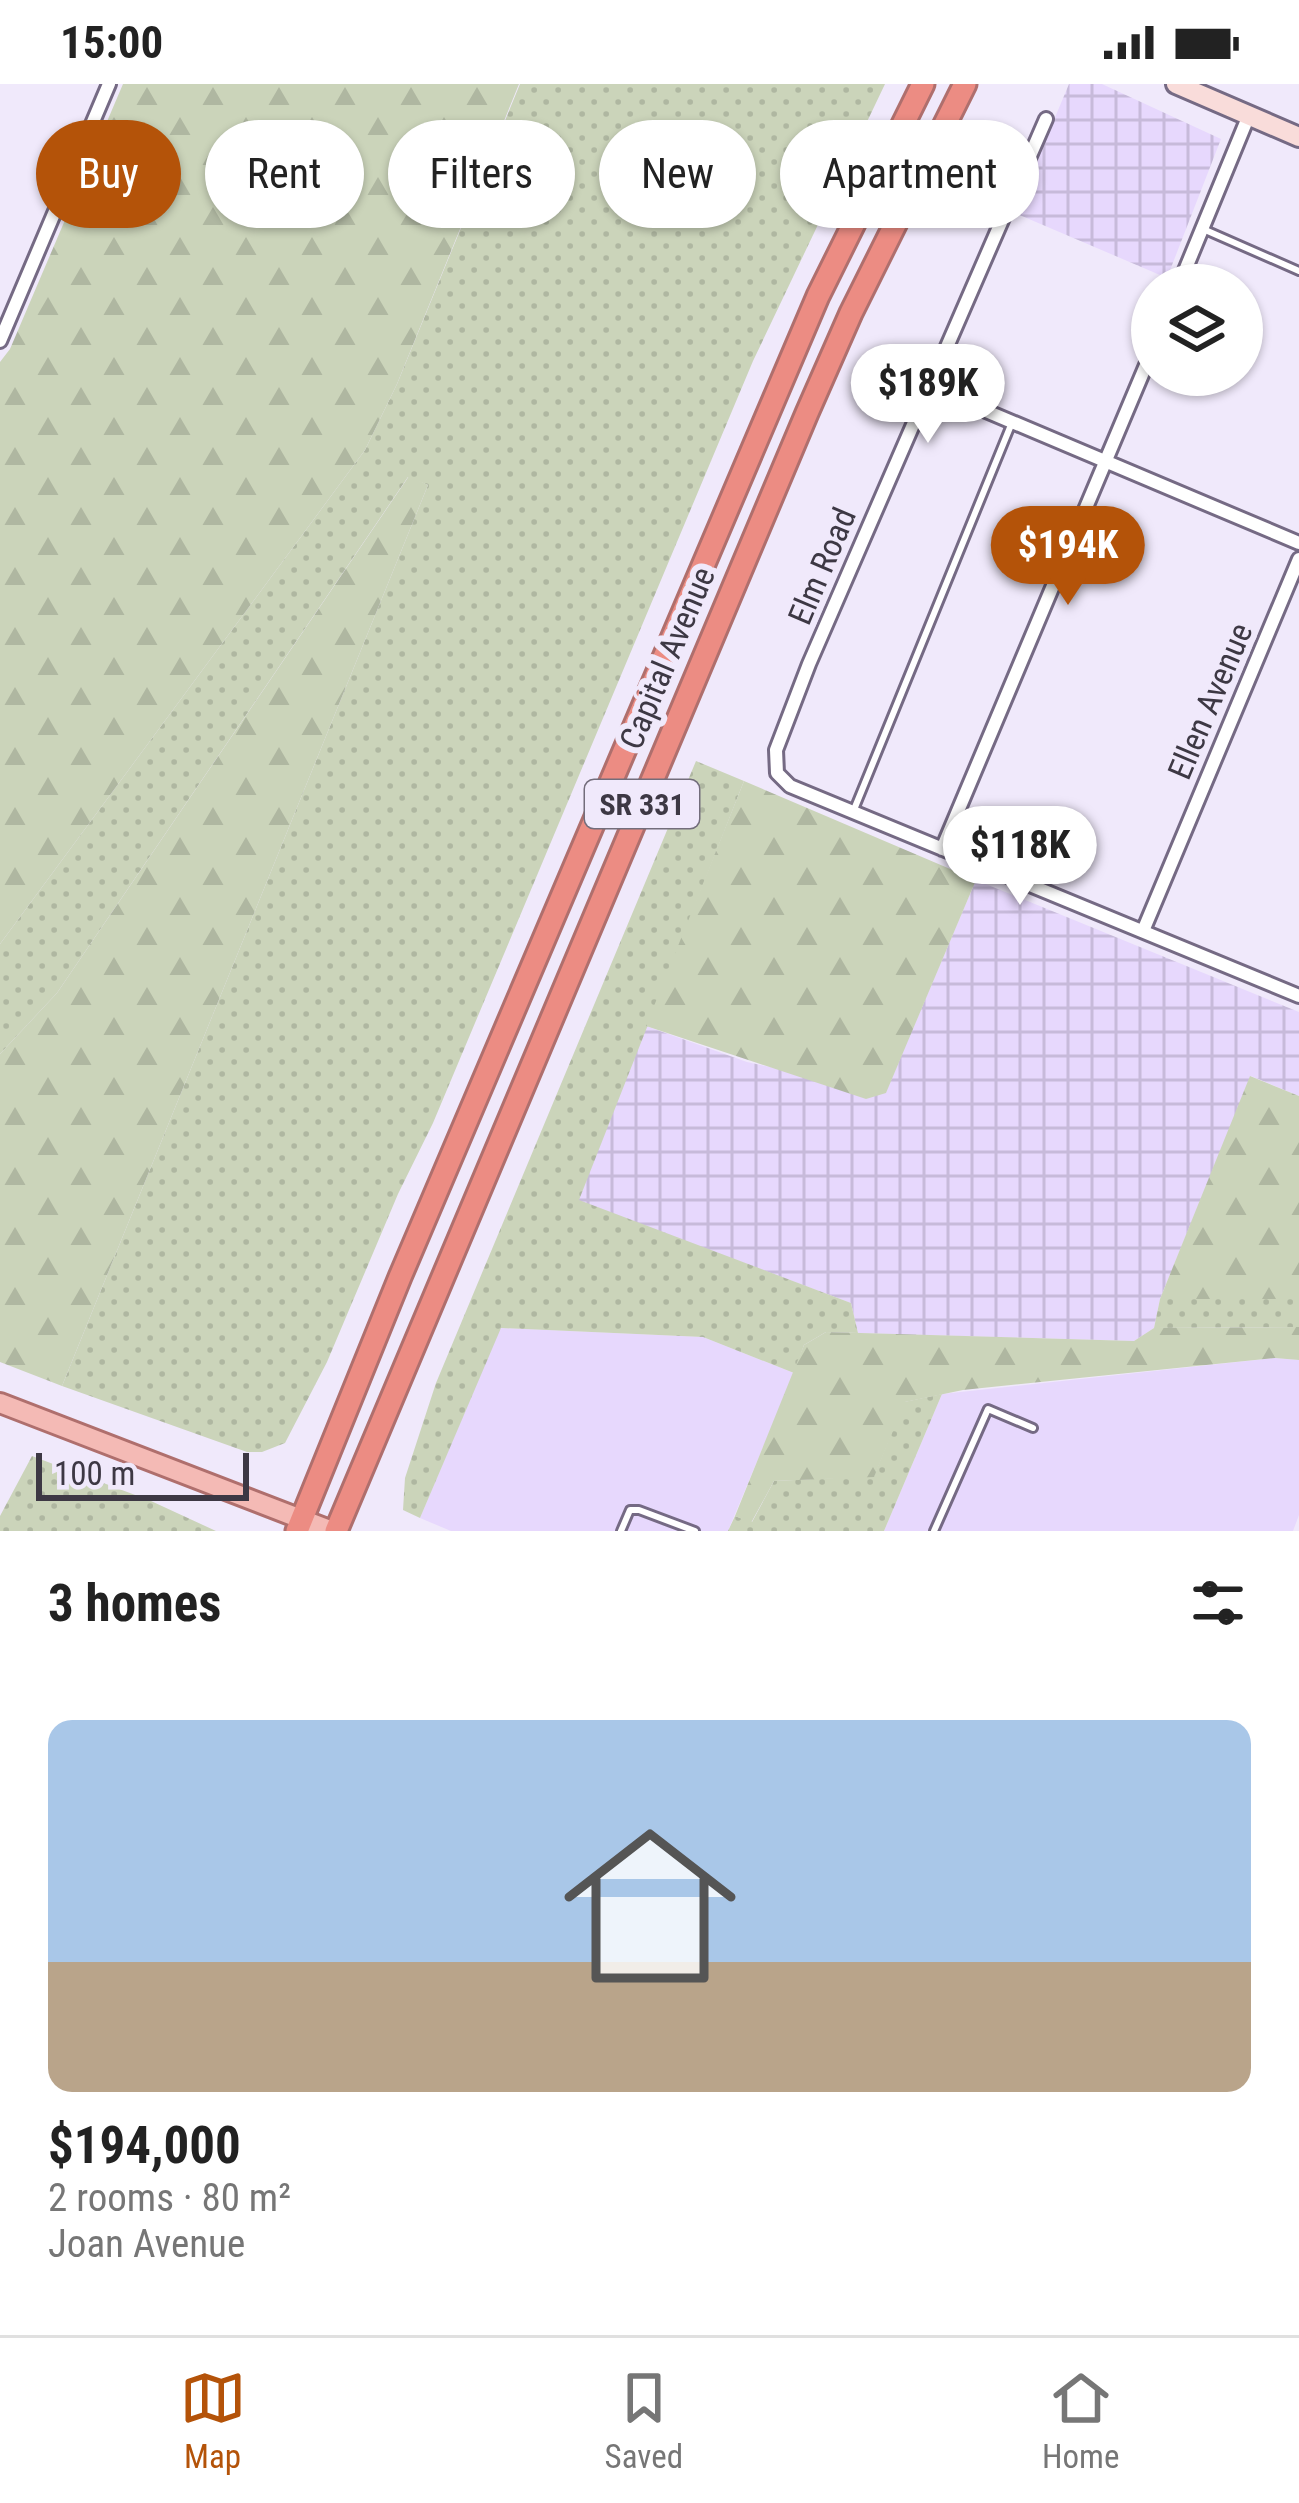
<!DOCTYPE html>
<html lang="en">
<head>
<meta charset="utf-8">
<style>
	body { margin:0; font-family:"Roboto Condensed",sans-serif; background:#f2f2f2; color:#222; height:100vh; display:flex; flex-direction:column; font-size:45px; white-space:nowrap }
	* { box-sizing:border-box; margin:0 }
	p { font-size:39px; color:#767676 }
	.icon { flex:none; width:66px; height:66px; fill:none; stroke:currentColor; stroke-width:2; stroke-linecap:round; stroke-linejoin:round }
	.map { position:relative; height:1447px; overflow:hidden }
	.side { display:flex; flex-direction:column; background:#fff; flex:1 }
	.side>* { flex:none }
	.hud { position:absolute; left:36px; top:36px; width:1227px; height:108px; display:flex; gap:24px }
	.controls { position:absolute; left:1131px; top:180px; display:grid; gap:24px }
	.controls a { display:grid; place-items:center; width:132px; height:132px; border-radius:50%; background:#fff; box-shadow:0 3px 9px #0004; font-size:60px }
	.scale { position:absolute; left:36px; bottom:30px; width:213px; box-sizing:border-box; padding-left:12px; border:6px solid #3d3844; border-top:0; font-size:33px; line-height:42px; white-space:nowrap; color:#3d3844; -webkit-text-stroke:9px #f0e9fb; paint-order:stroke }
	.price { position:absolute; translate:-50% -102px; padding:0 27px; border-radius:42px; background:#fff; color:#222; font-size:39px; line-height:78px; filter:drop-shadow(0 3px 6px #0008) }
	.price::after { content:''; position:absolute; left:50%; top:72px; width:36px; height:27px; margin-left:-18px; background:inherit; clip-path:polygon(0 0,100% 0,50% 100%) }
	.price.active { background:#b45309; color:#fff }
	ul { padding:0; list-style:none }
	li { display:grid; align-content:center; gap:24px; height:636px; padding:0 48px }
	li span { display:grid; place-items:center; height:372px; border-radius:24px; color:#555 }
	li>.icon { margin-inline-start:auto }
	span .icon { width:216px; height:216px; fill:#fffc; stroke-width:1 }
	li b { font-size:51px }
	h2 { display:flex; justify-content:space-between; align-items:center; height:144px; padding:0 48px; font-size:51px }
	.tag { padding:0 42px; border-radius:54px; background:#fff; box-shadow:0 3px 9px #0004; font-size:42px; line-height:108px }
	.tag.active { background:#b45309; color:#fff }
	.status { display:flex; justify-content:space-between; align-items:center; height:84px; padding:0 60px; background:#fff; direction:ltr }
	.status svg { height:33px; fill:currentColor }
	.tabs { display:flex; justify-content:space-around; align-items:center; height:168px; border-top:3px solid #e0e0e0; background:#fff; font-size:33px; color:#767676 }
	.tabs a { display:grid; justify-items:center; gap:6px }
	.tabs .active { color:#b45309 }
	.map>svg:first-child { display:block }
	.built { fill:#e7d8fd }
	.industrial { fill:url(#industrial-grid) }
	.grass { fill:url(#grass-dots) }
	.forest { fill:url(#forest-firs) }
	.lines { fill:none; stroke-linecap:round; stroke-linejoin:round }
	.lane-casing { stroke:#756a84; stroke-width:12 }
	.street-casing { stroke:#756a84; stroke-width:18 }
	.secondary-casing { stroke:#756a84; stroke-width:24 }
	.primary-casing { stroke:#af6f6d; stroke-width:24 }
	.highway-casing { stroke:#af6f6d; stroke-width:27 }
	.lane { stroke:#fff; stroke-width:6 }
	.street { stroke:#fff; stroke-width:12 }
	.secondary { stroke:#f9dcda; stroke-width:18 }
	.primary { stroke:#f4bab5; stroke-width:18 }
	.highway { stroke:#ec8c83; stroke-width:21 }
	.labels { text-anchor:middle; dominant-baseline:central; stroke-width:12; stroke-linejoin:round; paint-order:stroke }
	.shield { fill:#f0e9fb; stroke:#736d7b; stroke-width:3 }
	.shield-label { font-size:30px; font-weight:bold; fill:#3d3844 }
	.street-label { font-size:33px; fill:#3d3844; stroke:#f0e9fb }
</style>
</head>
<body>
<div class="status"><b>15:00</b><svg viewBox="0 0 49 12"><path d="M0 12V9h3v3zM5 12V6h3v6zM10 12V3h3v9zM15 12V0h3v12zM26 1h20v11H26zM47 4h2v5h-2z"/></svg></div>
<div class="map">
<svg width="1299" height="1447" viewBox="0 0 1299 1447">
	<defs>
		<pattern id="industrial-grid" width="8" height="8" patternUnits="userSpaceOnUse" patternTransform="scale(3)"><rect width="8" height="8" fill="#e7d8fd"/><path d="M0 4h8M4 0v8" fill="none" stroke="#c7bada"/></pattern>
		<pattern id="grass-dots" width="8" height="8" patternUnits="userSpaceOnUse" patternTransform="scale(3)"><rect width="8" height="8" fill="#cbd4ba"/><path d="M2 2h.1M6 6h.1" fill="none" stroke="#afb7a1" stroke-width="1.8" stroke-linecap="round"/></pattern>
		<pattern id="forest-firs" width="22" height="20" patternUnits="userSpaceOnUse" patternTransform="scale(3)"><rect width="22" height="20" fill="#cbd4ba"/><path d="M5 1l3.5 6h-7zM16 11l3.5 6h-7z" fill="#afb7a1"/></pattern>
	</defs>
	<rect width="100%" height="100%" fill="#f0e9fb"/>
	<path class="built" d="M500,1244L703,1253L794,1289L728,1447H451L420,1434Z
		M1275,1274L1299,1276V1431L1293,1447H884L942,1310Z"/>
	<path class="industrial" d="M1069,0H1102L1221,55L1167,194L1015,129Z
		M976,796L1299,928V1012L1251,992L1160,1215L1154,1244L1134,1257L858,1249L851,1219L578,1117L646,942L747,978L886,1008Z"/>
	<path class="grass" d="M520,0H885L753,277L433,1039L398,1110L327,1278L285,1359L262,1368H247L62,1302L428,401L408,393L57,909L0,970V860L365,366L397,300Z
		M696,677L744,697L579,1116L851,1219L858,1249L826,1248L804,1261L794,1289L703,1253L501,1244L420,1434L403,1426L405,1394L436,1299Z
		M1160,1215H1299V1243L1154,1244Z
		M942,1310L884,1447H728L735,1432L752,1438L774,1397L874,1392L904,1318Z
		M32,1372L151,1417L216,1447H0V1432Z"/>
	<path class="forest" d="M123,0H519L397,300L365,366L0,860V278L10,265Z
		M409,392L428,401L62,1302L0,1278V970L57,909Z
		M744,697L976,796L886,1009L866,1015L646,942Z
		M1250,992L1299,1012V1215H1160Z
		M1299,1243V1276L1275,1274L963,1306L905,1318L874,1393L774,1397L751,1439L735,1432L804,1261L826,1248L1134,1257L1154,1244Z"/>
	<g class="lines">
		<g class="lane-casing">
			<path id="lane" d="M1203,145L1299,187
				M853,728L1011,341
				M621,1447L630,1426H639L695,1447
				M934,1447L988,1325L1033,1344"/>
		</g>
		<g class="street-casing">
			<path id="street" d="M1046,35L809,580L776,666L777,689L790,702L1299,912
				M1179,201L1249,31
				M0,257L109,0
				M927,302L1299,459
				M942,765L1152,267
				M1143,847L1299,475"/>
		</g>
		<g class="secondary-casing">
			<path id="secondary" d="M1176,0L1299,53"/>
		</g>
		<g class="primary-casing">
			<path id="primary" d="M0,1319L332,1447"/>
		</g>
		<g class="highway-casing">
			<path id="highway" d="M297,1447L400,1193L818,212L923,0
				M336,1447L807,329L851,229L965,0"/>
		</g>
		<use href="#lane" class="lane"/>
		<use href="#street" class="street"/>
		<use href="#secondary" class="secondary"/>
		<use href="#primary" class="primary"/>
		<use href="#highway" class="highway"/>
	</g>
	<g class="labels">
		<rect class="shield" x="585" y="696" width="114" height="48" rx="9"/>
		<g class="shield-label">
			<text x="642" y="720">SR 331</text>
		</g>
		<g class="street-label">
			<text transform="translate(822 482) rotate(-67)">Elm Road</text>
			<text transform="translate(667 574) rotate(-67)">Capital Avenue</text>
			<text transform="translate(1210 617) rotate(-67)">Ellen Avenue</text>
		</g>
	</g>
</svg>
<div class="controls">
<a><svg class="icon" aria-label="layers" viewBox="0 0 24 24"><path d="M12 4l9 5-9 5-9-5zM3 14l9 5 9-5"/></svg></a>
</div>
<div class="scale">100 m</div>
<b class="price" style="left:928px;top:362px">$189K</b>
<b class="price active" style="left:1068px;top:524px">$194K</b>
<b class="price" style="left:1020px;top:824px">$118K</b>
<div class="hud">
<a class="tag active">Buy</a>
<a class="tag">Rent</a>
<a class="tag">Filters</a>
<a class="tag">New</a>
<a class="tag">Apartment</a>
</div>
</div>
<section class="side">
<h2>3 homes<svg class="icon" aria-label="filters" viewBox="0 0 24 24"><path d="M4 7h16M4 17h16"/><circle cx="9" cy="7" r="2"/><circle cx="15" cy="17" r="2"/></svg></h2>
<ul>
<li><span style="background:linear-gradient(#a9c7e8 65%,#b9a48a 0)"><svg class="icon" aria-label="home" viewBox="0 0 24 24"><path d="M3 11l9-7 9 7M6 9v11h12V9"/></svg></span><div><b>$194,000</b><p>2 rooms · 80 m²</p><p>Joan Avenue</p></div></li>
</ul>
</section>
<nav class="tabs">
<a class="active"><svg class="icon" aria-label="map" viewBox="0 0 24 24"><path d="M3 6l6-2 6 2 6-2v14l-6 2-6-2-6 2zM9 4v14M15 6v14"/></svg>Map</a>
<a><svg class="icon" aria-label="saved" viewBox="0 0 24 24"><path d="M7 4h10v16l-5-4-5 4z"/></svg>Saved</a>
<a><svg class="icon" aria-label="home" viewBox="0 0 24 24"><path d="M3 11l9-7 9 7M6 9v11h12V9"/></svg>Home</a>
</nav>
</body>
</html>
